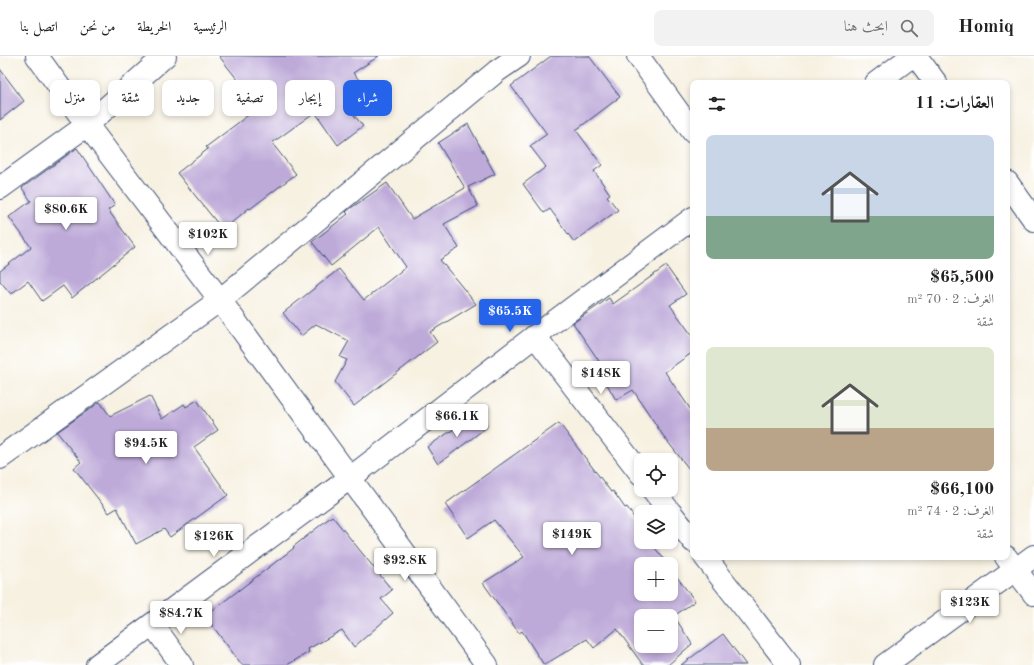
<!DOCTYPE html>
<html lang="ar">
<head>
<meta charset="utf-8">
<style>
	body { margin:0; font-family:"Old Standard TT",Amiri,serif; background:#f2f2f2; color:#222; direction:rtl; height:100vh; display:flex; flex-direction:column; font-size:15px; white-space:nowrap }
	* { box-sizing:border-box; margin:0 }
	p { font-size:13px; color:#767676 }
	.icon { flex:none; width:22px; height:22px; fill:none; stroke:currentColor; stroke-width:2; stroke-linecap:round; stroke-linejoin:round }
	.map { position:relative; flex:1; overflow:hidden; direction:ltr }
	.side { position:absolute; left:690px; top:24px; width:320px; height:480px; display:flex; flex-direction:column; background:#fff; border-radius:8px; box-shadow:0 2px 6px #0003; direction:rtl }
	.side>* { flex:none }
	.guide { position:absolute; left:12px; top:24px; width:380px; height:36px; direction:rtl; display:flex; gap:8px }
	.controls { position:absolute; left:634px; top:397px; display:grid; gap:8px }
	.controls a { display:grid; place-items:center; width:44px; height:44px; border-radius:8px; background:#fff; box-shadow:0 2px 6px #0003; font-size:20px }
	.price { position:absolute; translate:-50% -34px; padding:0 9px; border-radius:4px; background:#fff; color:#222; font-size:13px; line-height:26px; filter:drop-shadow(0 1px 2px #0008) }
	.price::after { content:''; position:absolute; left:50%; top:24px; width:12px; height:9px; margin-left:-6px; background:inherit; clip-path:polygon(0 0,100% 0,50% 100%) }
	.price.active { background:#2563eb; color:#fff }
	ul { padding:0; list-style:none }
	li { display:grid; align-content:center; gap:8px; height:212px; padding:0 16px }
	li span { display:grid; place-items:center; height:124px; border-radius:8px; color:#555 }
	li>.icon { margin-inline-start:auto }
	span .icon { width:72px; height:72px; fill:#fffc; stroke-width:1 }
	li b { font-size:17px }
	h2 { display:flex; justify-content:space-between; align-items:center; height:48px; padding:0 16px; font-size:17px }
	.tag { padding:0 14px; border-radius:8px; background:#fff; box-shadow:0 2px 6px #0003; font-size:14px; line-height:36px }
	.tag.active { background:#2563eb; color:#fff }
	header { display:flex; align-items:center; gap:24px; box-sizing:border-box; height:56px; padding:0 20px; background:#fff; border-bottom:1px solid #e0e0e0 }
	header strong { font-size:19px }
	nav { display:flex; gap:22px; margin-inline-start:auto; font-size:14px }
	.search { width:280px; height:36px; background:#f2f2f2; display:flex; align-items:center; gap:10px; box-sizing:border-box; padding:0 14px; border-radius:8px; color:#767676; font-size:15px }
	.map>svg:first-child { display:block }
	.building { fill:#beaad9; fill-rule:evenodd }
	.lines { fill:none; stroke-linecap:round; stroke-linejoin:round }
	.minor-casing { stroke:#3c4c72; stroke-width:24 }
	.tertiary-casing { stroke:#3c4c72; stroke-width:24 }
	.minor { stroke:#fff; stroke-width:22 }
	.tertiary { stroke:#fff; stroke-width:22 }
</style>
</head>
<body>
<header>
<strong>Homiq</strong>
<div class="search"><svg class="icon" aria-label="search" viewBox="0 0 24 24"><circle cx="10" cy="10" r="6"/><path d="M15 15l6 6"/></svg>ابحث هنا</div>
<nav><a>الرئيسية</a><a>الخريطة</a><a>من نحن</a><a>اتصل بنا</a></nav>
</header>
<div class="map">
<svg width="1034" height="609" viewBox="0 0 1034 609">
	<rect width="100%" height="100%" fill="#fff"/>
	<filter id="ink" filterUnits="userSpaceOnUse"><feTurbulence type="fractalNoise" baseFrequency=".025" numOctaves="2"/><feDisplacementMap in="SourceGraphic" scale="8" xChannelSelector="R" yChannelSelector="G"/><feConvolveMatrix kernelMatrix="1 2 1 2 8 2 1 2 1" color-interpolation-filters="sRGB"/></filter>
	<filter id="wash" filterUnits="userSpaceOnUse"><feTurbulence type="fractalNoise" baseFrequency=".012" numOctaves="4" result="noise"/><feDisplacementMap in="SourceGraphic" scale="16" xChannelSelector="R" yChannelSelector="G"/><feGaussianBlur stdDeviation="0.9" result="paint"/><feColorMatrix in="noise" values="0 0 0 0 0 0 0 0 0 0 0 0 0 0 0 0 0 1.4 0 .05"/><feComposite in="paint" operator="in"/></filter>
	<g filter="url(#wash)">
		<rect width="100%" height="100%" fill="#f7f1e1"/>
		<g id="blocks">
			<path class="building" d="M219,0H379L353,17L373,39L353,58L363,70L338,89L315,56L272,87L296,118L250,153L249,152L223,174L177,117L208,93L206,91L259,51Z
				M551,0H589L620,41L576,74L602,109L594,115L610,138L607,140L618,154L574,186L550,153L544,157L523,128L546,111L530,90L547,78L511,30Z
				M0,13L24,45L0,64Z
				M468,68L495,118L468,131L478,150L444,168L459,192L440,204L476,248L430,276L437,286L354,350L335,326L347,304L340,301L349,285L316,268L301,280L283,257L339,213L364,244L406,211L379,171L331,210L312,186L348,158L346,156L351,152L387,127L412,163L465,132L438,87Z
				M77,92L115,149L108,154L135,191L72,242L63,230L42,245L28,225L11,238L0,225V215L31,191L9,161L31,145L22,132Z
				M666,210L686,238L670,249L693,281V296L665,316L693,357V418L664,381L633,334L616,344L595,307L599,305L573,267L609,242L613,248Z
				M150,340L162,363L184,348L186,351L197,344L218,374L194,391L228,439L170,481L164,473L136,488L117,452L109,457L74,412L81,406L57,376L100,346L110,360Z
				M478,357L487,371L438,408L427,391Z
				M559,367L611,436L613,435L625,452L627,451L641,472V486H650L668,508H641V538H671V513L695,545L674,560L692,588L668,609H643L617,573L594,592L587,583L544,609L522,575L519,577L483,527L524,501L494,464L468,482L445,448ZM641,560H671V590H641Z
				M332,460L392,534L381,543L393,557L354,591L342,574L308,593L309,596L287,609H242L205,560L294,492L293,491Z
				M723,578L746,609H681Z"/>
		</g>
	</g>
	<g filter="url(#ink)">
		<use href="#blocks" fill-opacity="0" stroke="#3c4c72" stroke-width="1"/>
		<g class="lines">
			<g class="minor-casing">
				<path id="minor" d="M37,0L87,69L220,244L350,422L97,609
					M638,0L693,76
					M916,0L936,27
					M1007,126L1034,164
					M0,132L87,69L165,0
					M535,280L641,418
					M0,402L220,244L497,15L519,0
					M653,434L670,456
					M671,457L693,485
					M705,501L789,609
					M1006,501L1034,538
					M153,569L182,609
					M885,609L1034,500"/>
			</g>
			<g class="tertiary-casing">
				<path id="tertiary" d="M876,27L912,0
					M487,609L350,422L535,280L693,162"/>
			</g>
			<use href="#minor" class="minor"/>
			<use href="#tertiary" class="tertiary"/>
		</g>
	</g>
</svg>
<div class="controls">
<a><svg class="icon" aria-label="locate" viewBox="0 0 24 24"><circle cx="12" cy="12" r="6"/><path d="M12 2v4M12 18v4M2 12h4M18 12h4"/></svg></a>
<a><svg class="icon" aria-label="layers" viewBox="0 0 24 24"><path d="M12 4l9 5-9 5-9-5zM3 14l9 5 9-5"/></svg></a>
<a>+</a>
<a>−</a>
</div>
<b class="price" style="left:66px;top:175px">$80.6K</b>
<b class="price" style="left:208px;top:200px">$102K</b>
<b class="price active" style="left:510px;top:277px">$65.5K</b>
<b class="price" style="left:601px;top:339px">$148K</b>
<b class="price" style="left:457px;top:382px">$66.1K</b>
<b class="price" style="left:146px;top:409px">$94.5K</b>
<b class="price" style="left:572px;top:500px">$149K</b>
<b class="price" style="left:214px;top:502px">$126K</b>
<b class="price" style="left:405px;top:526px">$92.8K</b>
<b class="price" style="left:970px;top:568px">$123K</b>
<b class="price" style="left:181px;top:579px">$84.7K</b>
<div class="guide">
<a class="tag active">شراء</a>
<a class="tag">إيجار</a>
<a class="tag">تصفية</a>
<a class="tag">جديد</a>
<a class="tag">شقة</a>
<a class="tag">منزل</a>
</div>
<section class="side">
<h2>العقارات: 11<svg class="icon" aria-label="filters" viewBox="0 0 24 24"><path d="M4 7h16M4 17h16"/><circle cx="9" cy="7" r="2"/><circle cx="15" cy="17" r="2"/></svg></h2>
<ul>
<li><span style="background:linear-gradient(#c9d6e8 65%,#7fa58c 0)"><svg class="icon" aria-label="home" viewBox="0 0 24 24"><path d="M3 11l9-7 9 7M6 9v11h12V9"/></svg></span><div><b>$65,500</b><p>الغرف: 2 · 70 m²</p><p>شقة</p></div></li>
<li><span style="background:linear-gradient(#dfe7d0 65%,#b9a48a 0)"><svg class="icon" aria-label="home" viewBox="0 0 24 24"><path d="M3 11l9-7 9 7M6 9v11h12V9"/></svg></span><div><b>$66,100</b><p>الغرف: 2 · 74 m²</p><p>شقة</p></div></li>
</ul>
</section>
</div>
</body>
</html>
